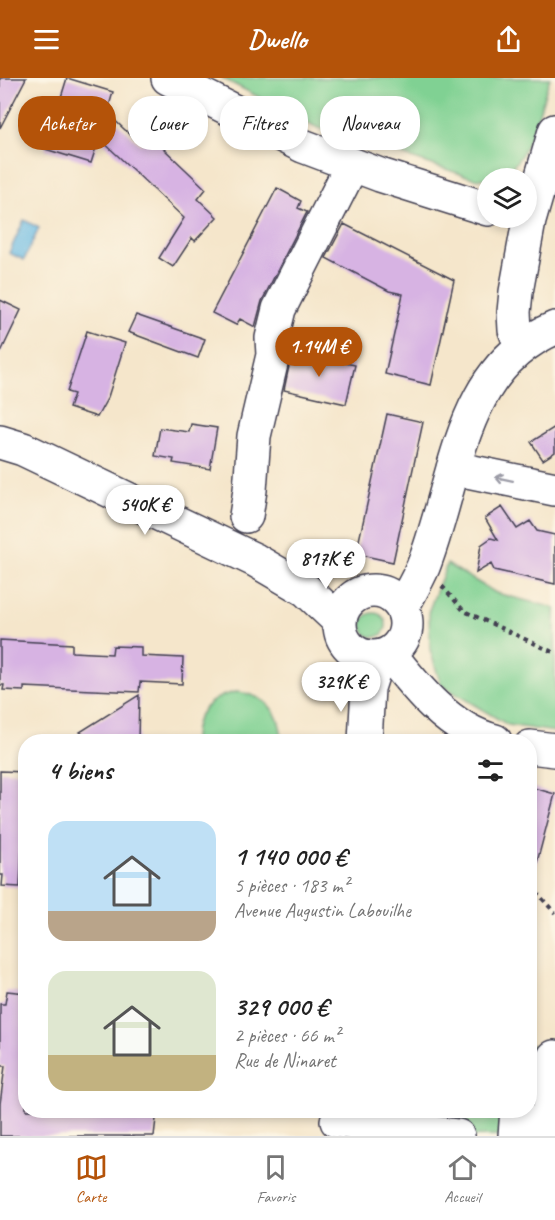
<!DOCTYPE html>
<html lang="fr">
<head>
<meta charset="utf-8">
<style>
	body { margin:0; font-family:Caveat,sans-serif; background:#f6f6f6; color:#222; height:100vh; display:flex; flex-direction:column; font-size:22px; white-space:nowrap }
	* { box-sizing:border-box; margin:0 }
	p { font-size:20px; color:#767676 }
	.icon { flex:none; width:33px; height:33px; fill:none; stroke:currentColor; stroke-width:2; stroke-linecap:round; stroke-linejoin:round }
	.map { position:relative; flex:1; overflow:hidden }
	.panel { position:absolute; left:18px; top:656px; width:519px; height:384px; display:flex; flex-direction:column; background:#fff; border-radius:24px; box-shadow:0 3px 9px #0003 }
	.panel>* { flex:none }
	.banner { position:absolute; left:18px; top:18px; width:519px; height:54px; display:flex; gap:12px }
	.fabs { position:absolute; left:477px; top:90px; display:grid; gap:12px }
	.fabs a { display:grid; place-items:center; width:60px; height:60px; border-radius:50%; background:#fff; box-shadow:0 3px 9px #0003; font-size:30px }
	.price { position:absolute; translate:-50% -51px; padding:0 14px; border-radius:21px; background:#fff; color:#222; font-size:20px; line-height:39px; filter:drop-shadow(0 2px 3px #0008) }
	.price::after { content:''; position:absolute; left:50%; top:36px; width:18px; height:14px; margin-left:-9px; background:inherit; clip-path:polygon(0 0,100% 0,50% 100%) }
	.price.selected { background:#b45309; color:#fff }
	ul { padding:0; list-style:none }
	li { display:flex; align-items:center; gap:18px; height:150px; padding:0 30px }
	li span { display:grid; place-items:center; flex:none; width:168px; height:120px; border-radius:18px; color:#555 }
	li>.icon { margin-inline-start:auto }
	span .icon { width:72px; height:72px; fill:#fffc; stroke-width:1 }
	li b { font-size:26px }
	h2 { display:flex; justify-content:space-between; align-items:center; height:72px; padding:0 30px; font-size:26px }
	.tag { padding:0 21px; border-radius:24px; background:#fff; box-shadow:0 3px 9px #0003; font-size:21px; line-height:54px }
	.tag.selected { background:#b45309; color:#fff }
	header { display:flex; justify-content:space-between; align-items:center; height:78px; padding:0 30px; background:#b45309; color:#fff; font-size:27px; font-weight:600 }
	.tab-bar { display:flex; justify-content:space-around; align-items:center; height:84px; border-top:2px solid #e0e0e0; background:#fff; font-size:16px; color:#767676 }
	.tab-bar a { display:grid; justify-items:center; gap:3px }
	.tab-bar .selected { color:#b45309 }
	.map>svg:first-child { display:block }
	.green { fill:#80d193; stroke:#517a67; stroke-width:1.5 }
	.water { fill:#68bae4; stroke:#456e90; stroke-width:1.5 }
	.building { fill:#d7b3e3 }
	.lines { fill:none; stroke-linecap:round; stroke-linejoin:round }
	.minor-casing { stroke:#423f51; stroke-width:36 }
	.path { stroke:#423f51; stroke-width:4; stroke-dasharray:4.5 4.5; stroke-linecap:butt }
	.minor { stroke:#fff; stroke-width:33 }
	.oneway { stroke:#9c9ca7 }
</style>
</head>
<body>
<header><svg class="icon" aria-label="menu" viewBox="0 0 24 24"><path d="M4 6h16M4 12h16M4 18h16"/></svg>Dwello<svg class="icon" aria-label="share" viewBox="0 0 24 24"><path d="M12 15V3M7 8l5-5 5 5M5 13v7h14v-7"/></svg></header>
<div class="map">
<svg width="555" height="1058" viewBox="0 0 555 1058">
	<rect width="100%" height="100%" fill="#fcf5e5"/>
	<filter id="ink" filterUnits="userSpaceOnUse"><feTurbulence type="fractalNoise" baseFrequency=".0167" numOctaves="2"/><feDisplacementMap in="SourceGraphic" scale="12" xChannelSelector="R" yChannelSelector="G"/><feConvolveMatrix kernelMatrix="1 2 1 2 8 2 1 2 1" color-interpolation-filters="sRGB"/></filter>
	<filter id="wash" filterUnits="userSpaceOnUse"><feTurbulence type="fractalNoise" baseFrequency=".008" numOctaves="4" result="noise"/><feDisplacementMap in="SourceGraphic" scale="24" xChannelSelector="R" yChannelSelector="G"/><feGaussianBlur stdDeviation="1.35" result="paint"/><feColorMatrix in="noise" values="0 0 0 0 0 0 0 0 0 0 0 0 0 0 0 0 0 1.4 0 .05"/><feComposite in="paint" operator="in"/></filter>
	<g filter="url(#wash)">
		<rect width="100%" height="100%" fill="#f5e6cb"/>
		<path class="green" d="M222,0H550C539,30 529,88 496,100C489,102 482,101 473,100L318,50Z
			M447,486L496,515L555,530V654L508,647L441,607L430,572L429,532Z
			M362 547a12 12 0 1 1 24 0a12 12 0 1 1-24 0Z
			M236,614C266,617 281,633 282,663H194C193,635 210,619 236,614Z
			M530,967L555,974V1058H349L359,1032H530Z"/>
		<path class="water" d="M24,142L39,150L24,182L9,175Z"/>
		<g id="blocks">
			<path class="building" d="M0,0H26L0,50Z
				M67,0L113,14L107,35L141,67L158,48L172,61L163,70L206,111L198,121L217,139L195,163L192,160L173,189L159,180L184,140L99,60L91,85L45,71Z
				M277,110L301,123L298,130L307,134L262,223L255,249L240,241L236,247L212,235Z
				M344,146L454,202L431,307L385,296L403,216L389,213L326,180Z
				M0,222L21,232L0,276Z
				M136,237L205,261L198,280L128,254Z
				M87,253L125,265L108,319L97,339L69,330L74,316L67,314Z
				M292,274L355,287L346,326L284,312Z
				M387,336L423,344L393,484L356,476Z
				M191,346L217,350L210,391L173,385L174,381L155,378L160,350L189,354Z
				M555,349V374L543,382L531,364Z
				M502,429L517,451L530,443L537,453L555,457V506L494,492L491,486L476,495L481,467L491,460L498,462L485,440Z
				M0,562L72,566V574L112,576L113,568L141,569V578L183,580L182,606L140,604L139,614L24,609V613L3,612L4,607H0Z
				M139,617L138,663H93L80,654Z
				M0,693L26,694V766H22L20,809L2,808L3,797H0Z
				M530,709L555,716L535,792L530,791Z
				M7,913L26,915V1032H157L154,1058H0V1026L5,988H0V926H5Z"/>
		</g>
	</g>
	<g filter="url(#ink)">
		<use href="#blocks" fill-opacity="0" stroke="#423f51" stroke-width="1.5"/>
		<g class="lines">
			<g class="minor-casing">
				<path id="minor" d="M168,0L303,68L380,97L488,131
					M521,268L515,252L514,234L516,214L529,143L555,53
					M0,364L23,371L255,482L306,512L340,544
					M453,390L555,411
					M246,438L250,412L254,358L273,277L272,260L279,231L352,87
					M340 546a33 33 0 1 1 66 0a33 33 0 1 1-66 0Z
					M402,530C409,516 417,503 423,489C457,404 458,290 555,250
					M389,575C416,610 450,652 495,663
					M365,663L368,610L378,579
					M530,669L555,672
					M337,1043L458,1058
					M515,1058L517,1032
					M547,1058L554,979"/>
			</g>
			<path class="path" d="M442,508L464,533L555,575
				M530,807L555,835"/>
			<use href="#minor" class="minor"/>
		</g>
		<defs><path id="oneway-shaft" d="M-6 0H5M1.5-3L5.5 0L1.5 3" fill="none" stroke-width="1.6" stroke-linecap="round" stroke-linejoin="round" transform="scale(1.5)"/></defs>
		<use class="oneway" href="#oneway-shaft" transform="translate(504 401) rotate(-168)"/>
	</g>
</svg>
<div class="fabs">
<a><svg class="icon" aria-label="layers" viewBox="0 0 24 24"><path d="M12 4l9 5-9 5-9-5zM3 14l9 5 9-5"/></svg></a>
</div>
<b class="price selected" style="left:319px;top:300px">1.14M €</b>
<b class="price" style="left:145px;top:458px">540K €</b>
<b class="price" style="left:326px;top:512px">817K €</b>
<b class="price" style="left:341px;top:635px">329K €</b>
<div class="banner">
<a class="tag selected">Acheter</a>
<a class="tag">Louer</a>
<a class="tag">Filtres</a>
<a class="tag">Nouveau</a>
</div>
<section class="panel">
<h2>4 biens<svg class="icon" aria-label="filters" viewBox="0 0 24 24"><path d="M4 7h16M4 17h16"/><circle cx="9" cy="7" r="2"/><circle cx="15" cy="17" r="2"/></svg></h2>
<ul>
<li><span style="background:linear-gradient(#bfe0f5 75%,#b9a48a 0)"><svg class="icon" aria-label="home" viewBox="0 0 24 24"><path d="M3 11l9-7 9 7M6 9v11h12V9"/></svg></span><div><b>1 140 000 €</b><p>5 pièces · 183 m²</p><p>Avenue Augustin Labouilhe</p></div></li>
<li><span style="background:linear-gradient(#dfe7d0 70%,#c2b280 0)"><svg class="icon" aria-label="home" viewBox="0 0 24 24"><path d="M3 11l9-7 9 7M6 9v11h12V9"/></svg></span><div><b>329 000 €</b><p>2 pièces · 66 m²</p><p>Rue de Ninaret</p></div></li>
</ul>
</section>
</div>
<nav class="tab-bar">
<a class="selected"><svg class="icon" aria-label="map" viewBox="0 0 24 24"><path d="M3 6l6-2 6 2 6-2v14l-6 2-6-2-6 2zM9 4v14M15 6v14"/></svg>Carte</a>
<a><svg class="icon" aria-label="saved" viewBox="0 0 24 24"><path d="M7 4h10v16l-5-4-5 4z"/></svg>Favoris</a>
<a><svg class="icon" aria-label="home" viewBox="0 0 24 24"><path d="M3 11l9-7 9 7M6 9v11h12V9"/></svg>Accueil</a>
</nav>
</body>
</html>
